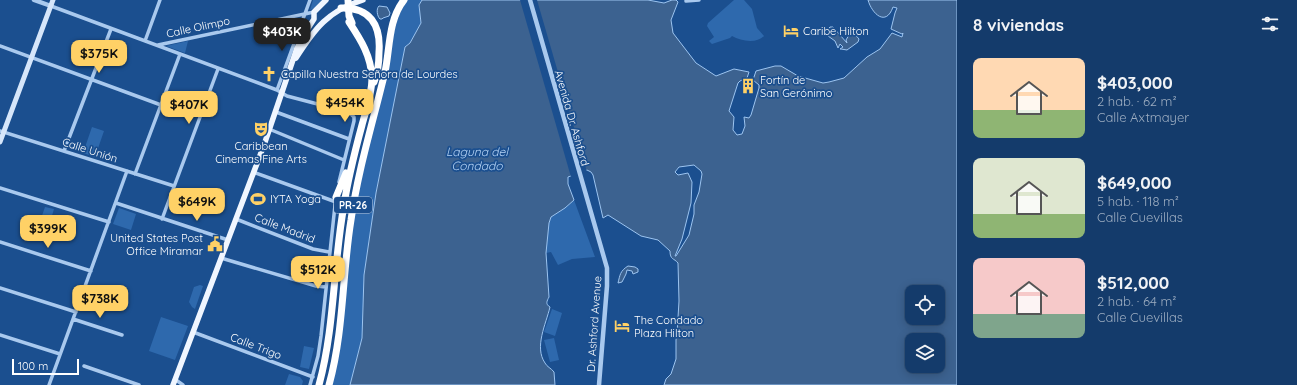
<!DOCTYPE html>
<html lang="es">
<head>
<meta charset="utf-8">
<style>
	body { margin:0; font-family:Quicksand,sans-serif; background:#1d4271; color:#f1f3f6; height:100vh; display:flex; flex-direction:column; font-size:15px; white-space:nowrap }
	* { box-sizing:border-box; margin:0 }
	p { font-size:13px; color:#9dadc1 }
	.icon { flex:none; width:22px; height:22px; fill:none; stroke:currentColor; stroke-width:2; stroke-linecap:round; stroke-linejoin:round }
	.map { position:relative; flex:1; overflow:hidden }
	.details { display:flex; flex-direction:column; background:#143b6b; width:340px }
	.details>* { flex:none }
	.tools { position:absolute; left:905px; top:285px; display:grid; gap:8px }
	.tools a { display:grid; place-items:center; width:40px; height:40px; border-radius:8px; background:#143b6b; box-shadow:0 2px 10px #0003,0 0 0 1px #33557e; font-size:20px }
	.scale { position:absolute; left:12px; bottom:10px; width:67px; box-sizing:border-box; padding-left:4px; border:2px solid #fff; border-top:0; font-size:11px; line-height:14px; white-space:nowrap; color:#fff; -webkit-text-stroke:3px #1b4f8f; paint-order:stroke }
	.price { position:absolute; translate:-50% -34px; padding:0 9px; border-radius:8px; background:#ffd166; color:#111; font-size:13px; line-height:26px; filter:drop-shadow(0 1px 2px #0008) }
	.price::after { content:''; position:absolute; left:50%; top:24px; width:12px; height:9px; margin-left:-6px; background:inherit; clip-path:polygon(0 0,100% 0,50% 100%) }
	.price.selected { background:#222; color:#fff }
	ul { padding:0; list-style:none }
	li { display:flex; align-items:center; gap:12px; height:100px; padding:0 16px }
	li span { display:grid; place-items:center; flex:none; width:112px; height:80px; border-radius:8px; color:#555 }
	li>.icon { margin-inline-start:auto }
	span .icon { width:48px; height:48px; fill:#fffc; stroke-width:1 }
	li b { font-size:17px }
	h2 { display:flex; justify-content:space-between; align-items:center; height:48px; padding:0 16px; font-size:17px }
	main { display:flex; flex:1; min-height:0 }
	.map>svg:first-child { display:block }
	.green { fill:#2e69ad }
	.water { fill:#3c6290; stroke:#9cc4f0; fill-rule:evenodd }
	.pier { fill:#1b4f8f }
	.lines { fill:none; stroke-linecap:round; stroke-linejoin:round }
	.minor { stroke:#a9c9ee; stroke-width:3.5 }
	.tertiary { stroke:#a9c9ee; stroke-width:4.5 }
	.secondary { stroke:#d6e6fa; stroke-width:5 }
	.primary { stroke:#f0f6ff; stroke-width:5.5 }
	.motorway { stroke:#fff; stroke-width:7 }
	.motorway-bridge { stroke:#fff; stroke-width:7 }
	.labels { text-anchor:middle; dominant-baseline:central; stroke-width:3.5; stroke-linejoin:round; paint-order:stroke }
	.shield { fill:#1b4f8f; stroke:#bbcadd; stroke-width:1 }
	.shield-label { font-size:10px; font-weight:bold; fill:#fff }
	.street-label { font-size:11px; fill:#fff; stroke:#1b4f8f }
	.poi-label { font-size:11px; fill:#fff; stroke:#1b4f8f; text-anchor:start }
	.water-label { font-size:12px; font-style:italic; fill:#b5d3f5; stroke:#1b4f8f }
</style>
</head>
<body>
<main>
<div class="map">
<svg width="957" height="385" viewBox="0 0 957 385">
	<rect width="100%" height="100%" fill="#1b4f8f"/>
	<path class="green" d="M313,0H323L317,7L310,10Z
		M407,0H422L419,5L421,23L410,43L405,47L376,193L364,275L362,338L350,385H332L355,208L394,32L399,15Z
		M734,0H744L752,9L757,28L764,36C756,44 741,41 732,36L730,38L712,44L709,41L714,37L707,26L708,23Z
		M188,41L185,53L166,46Z
		M92,127L104,131L95,157L83,153Z
		M574,200L595,257L572,259L558,265L551,252L546,253L549,223L551,217L565,208Z
		M45,207L54,209L48,229L45,228L43,232L37,230Z
		M119,208L136,214L131,230L113,224Z
		M200,285L203,286L195,309L192,307L189,302L194,287Z
		M552,309L562,313L555,336L544,332Z
		M161,317L188,326L175,360L149,351Z
		M554,338L559,360L550,362L544,340Z
		M304,346L314,348L309,369L300,367Z
		M289,374L300,377L303,381L302,385H285Z"/>
	<path class="water" d="M422,0H648L664,3L672,0H676L678,2L671,20L673,33L696,63L716,76L734,69L749,72L747,78L740,81L738,83L729,111L734,117L733,130L737,135L742,134L745,126L744,117L749,118L751,115L759,88V85L753,80L756,71L775,66H781L798,76L823,83L829,82L844,78L867,57L880,49L892,33L902,37L903,33L902,34L891,29L895,13L897,8L893,7C886,27 872,14 868,0H957V385H664L666,379L671,374L676,359V340L677,334L679,301L678,263C674,258 670,260 670,251L658,240L641,236L608,215L603,218L593,175L591,172L587,170L568,177V184L574,200L565,208L551,217L549,223L546,253L549,297C547,301 545,304 550,307C546,324 534,347 545,363C547,367 551,368 554,372L555,385H350L362,338L364,275L376,193L405,47L410,43L421,23L419,5ZM694,165L701,171L702,174L699,192L694,205V214L689,235L676,256H675L682,239L691,203L692,182L688,173L678,175L675,172L679,167ZM912,292H938V318H912ZM912,340H938V366H912Z
		M379,6L387,7L390,13L389,16L383,18L382,19H380C377,16 376,9 379,6Z
		M851,26L852,31L859,39L858,42L847,50L841,49H840L843,47L840,44L838,48L835,41L828,36L830,33L831,35L832,34L829,32V28L830,27H833L847,43L846,40L849,35L848,33Z
		M628,266L635,267L638,269V272L633,274L632,271L627,270L626,274L622,282L618,283C620,275 620,271 628,266Z"/>
	<path class="pier" d="M520,0H537L587,172L571,177Z"/>
	<g class="lines">
		<path class="minor" d="M686,1L699,0
			M51,6L277,90L287,96L348,112L354,117V121L339,182
			M145,41L160,0
			M158,45L314,12
			M0,46L161,105
			M277,90L310,0
			M276,112L349,139
			M269,129L344,160
			M0,131L174,186
			M64,151L111,29
			M253,172L336,202
			M135,174L180,54
			M0,188L109,222
			M116,203L228,240
			M162,219L218,69
			M236,219L313,249L329,252
			M0,242L91,271
			M221,258L316,286L326,287
			M0,288L76,312
			M73,319L122,335
			M193,332L313,377
			M0,335L60,354
			M84,366L139,385
			M176,380L183,385
			M49,385L127,171
			M310,385L318,356L321,336L336,196"/>
		<path class="tertiary" d="M34,0L51,6
			M530,0L607,268V286L599,385"/>
		<path class="secondary" d="M0,142L53,0"/>
		<path class="primary" d="M296,58C315,28 328,11 363,0
			M173,385L264,145L297,48L305,33L314,19V12L326,0"/>
		<path class="motorway" d="M341,8C370,7 381,25 379,52C379,63 378,73 374,82
			M336,197L346,173
			M319,385C335,326 333,265 344,205C348,178 355,151 362,125C366,110 372,94 372,78C371,56 361,40 349,22
			M329,385C344,331 342,275 351,220C358,170 373,122 385,72C390,49 388,20 404,0"/>
		<path class="motorway-bridge" d="M348,0L349,16L352,23"/>
	</g>
	<defs>
		<g id="hotel-bare" transform="scale(1.2)"><path d="M-6-4.5h1.5V1H6V5H4.5V3h-9V5H-6ZM-4 0a1.8 1.8 0 1 1 3.6 0ZM.5 0V-2.5h3Q6-2.5 6 0Z" fill="#ffd166" stroke="#1b4f8f" stroke-width="2.5" paint-order="stroke"/></g>
		<g id="church-bare" transform="scale(1.2)"><path d="M-1.2-6h2.4v3.5h3.3v2.4h-3.3V6h-2.4V-.1h-3.3v-2.4h3.3Z" fill="#ffd166" stroke="#1b4f8f" stroke-width="2.5" paint-order="stroke"/></g>
		<g id="building-bare" transform="scale(1.2)"><path d="M-4-6H4V6H1V3H-1V6H-4ZM-2.5-4.3h1.7v1.8h-1.7ZM.8-4.3h1.7v1.8H.8ZM-2.5-1h1.7V.8h-1.7ZM.8-1h1.7V.8H.8Z" fill="#ffd166" stroke="#1b4f8f" stroke-width="2.5" paint-order="stroke"/></g>
		<g id="theatre-bare" transform="scale(1.2)"><path d="M-5-5.5Q0-4 5-5.5V0Q5 5 0 6Q-5 5-5 0ZM-3.3-2.5H-1v1.5H-3.3ZM1-2.5H3.3v1.5H1ZM-2.8 1Q0 5.5 2.8 1Z" fill="#ffd166" stroke="#1b4f8f" stroke-width="2.5" paint-order="stroke"/></g>
		<g id="stadium-bare" transform="scale(1.2)"><path d="M0-5a6.5 5 0 1 0 0 10a6.5 5 0 1 0 0-10ZM-3.5-1.8h7v3.6h-7Z" fill="#ffd166" stroke="#1b4f8f" stroke-width="2.5" paint-order="stroke"/></g>
		<g id="civic-bare" transform="scale(1.2)"><path d="M-.6-6.5H3V-4.5H.6V-3L4-1V1h2V6H-6V1h2V-1L-.6-3ZM-1.2 2.5V6h2.4V2.5Z" fill="#ffd166" stroke="#1b4f8f" stroke-width="2.5" paint-order="stroke"/></g>
	</defs>
	<g fill-rule="evenodd">
		<use href="#hotel-bare" x="791" y="31"/>
		<use href="#church-bare" x="269" y="74"/>
		<use href="#building-bare" x="748" y="86"/>
		<use href="#theatre-bare" x="261" y="129"/>
		<use href="#stadium-bare" x="258" y="199"/>
		<use href="#civic-bare" x="215" y="244"/>
		<use href="#hotel-bare" x="622" y="326"/>
	</g>
	<g class="labels">
		<rect class="shield" x="334" y="197" width="38" height="16" rx="3"/>
		<g class="shield-label">
			<text x="353" y="205">PR-26</text>
		</g>
		<g class="street-label">
			<text transform="translate(198 27) rotate(-12)">Calle Olimpo</text>
			<text transform="translate(572 118) rotate(74)">Avenida Dr. Ashford</text>
			<text transform="translate(90 150) rotate(18)">Calle Unión</text>
			<text transform="translate(285 228) rotate(21)">Calle Madrid</text>
			<text transform="translate(594 324) rotate(-86)">Dr. Ashford Avenue</text>
			<text transform="translate(256 346) rotate(21)">Calle Trigo</text>
		</g>
		<g class="poi-label">
			<text x="803" y="31">Caribe Hilton</text>
			<text x="281" y="74">Capilla Nuestra Señora de Lourdes</text>
			<text x="760" y="80">Fortín de<tspan x="760" dy="13">San Gerónimo</tspan></text>
			<text x="261" y="146" text-anchor="middle">Caribbean<tspan x="261" dy="13">Cinemas Fine Arts</tspan></text>
			<text x="270" y="199">IYTA Yoga</text>
			<text x="203" y="238" text-anchor="end">United States Post<tspan x="203" dy="13">Office Miramar</tspan></text>
			<text x="634" y="320">The Condado<tspan x="634" dy="13">Plaza Hilton</tspan></text>
		</g>
		<g class="water-label">
			<text x="477" y="151">Laguna del<tspan x="477" dy="14">Condado</tspan></text>
		</g>
	</g>
</svg>
<div class="tools">
<a><svg class="icon" aria-label="locate" viewBox="0 0 24 24"><circle cx="12" cy="12" r="6"/><path d="M12 2v4M12 18v4M2 12h4M18 12h4"/></svg></a>
<a><svg class="icon" aria-label="layers" viewBox="0 0 24 24"><path d="M12 4l9 5-9 5-9-5zM3 14l9 5 9-5"/></svg></a>
</div>
<div class="scale">100 m</div>
<b class="price selected" style="left:282px;top:52px">$403K</b>
<b class="price" style="left:99px;top:74px">$375K</b>
<b class="price" style="left:345px;top:123px">$454K</b>
<b class="price" style="left:189px;top:125px">$407K</b>
<b class="price" style="left:197px;top:222px">$649K</b>
<b class="price" style="left:48px;top:249px">$399K</b>
<b class="price" style="left:318px;top:290px">$512K</b>
<b class="price" style="left:100px;top:319px">$738K</b>
</div>
<section class="details">
<h2>8 viviendas<svg class="icon" aria-label="filters" viewBox="0 0 24 24"><path d="M4 7h16M4 17h16"/><circle cx="9" cy="7" r="2"/><circle cx="15" cy="17" r="2"/></svg></h2>
<ul>
<li><span style="background:linear-gradient(#ffd9b3 65%,#8fb573 0)"><svg class="icon" aria-label="home" viewBox="0 0 24 24"><path d="M3 11l9-7 9 7M6 9v11h12V9"/></svg></span><div><b>$403,000</b><p>2 hab. · 62 m²</p><p>Calle Axtmayer</p></div></li>
<li><span style="background:linear-gradient(#dfe7d0 70%,#8fb573 0)"><svg class="icon" aria-label="home" viewBox="0 0 24 24"><path d="M3 11l9-7 9 7M6 9v11h12V9"/></svg></span><div><b>$649,000</b><p>5 hab. · 118 m²</p><p>Calle Cuevillas</p></div></li>
<li><span style="background:linear-gradient(#f6c9c9 70%,#7fa58c 0)"><svg class="icon" aria-label="home" viewBox="0 0 24 24"><path d="M3 11l9-7 9 7M6 9v11h12V9"/></svg></span><div><b>$512,000</b><p>2 hab. · 64 m²</p><p>Calle Cuevillas</p></div></li>
</ul>
</section>
</main>
</body>
</html>
